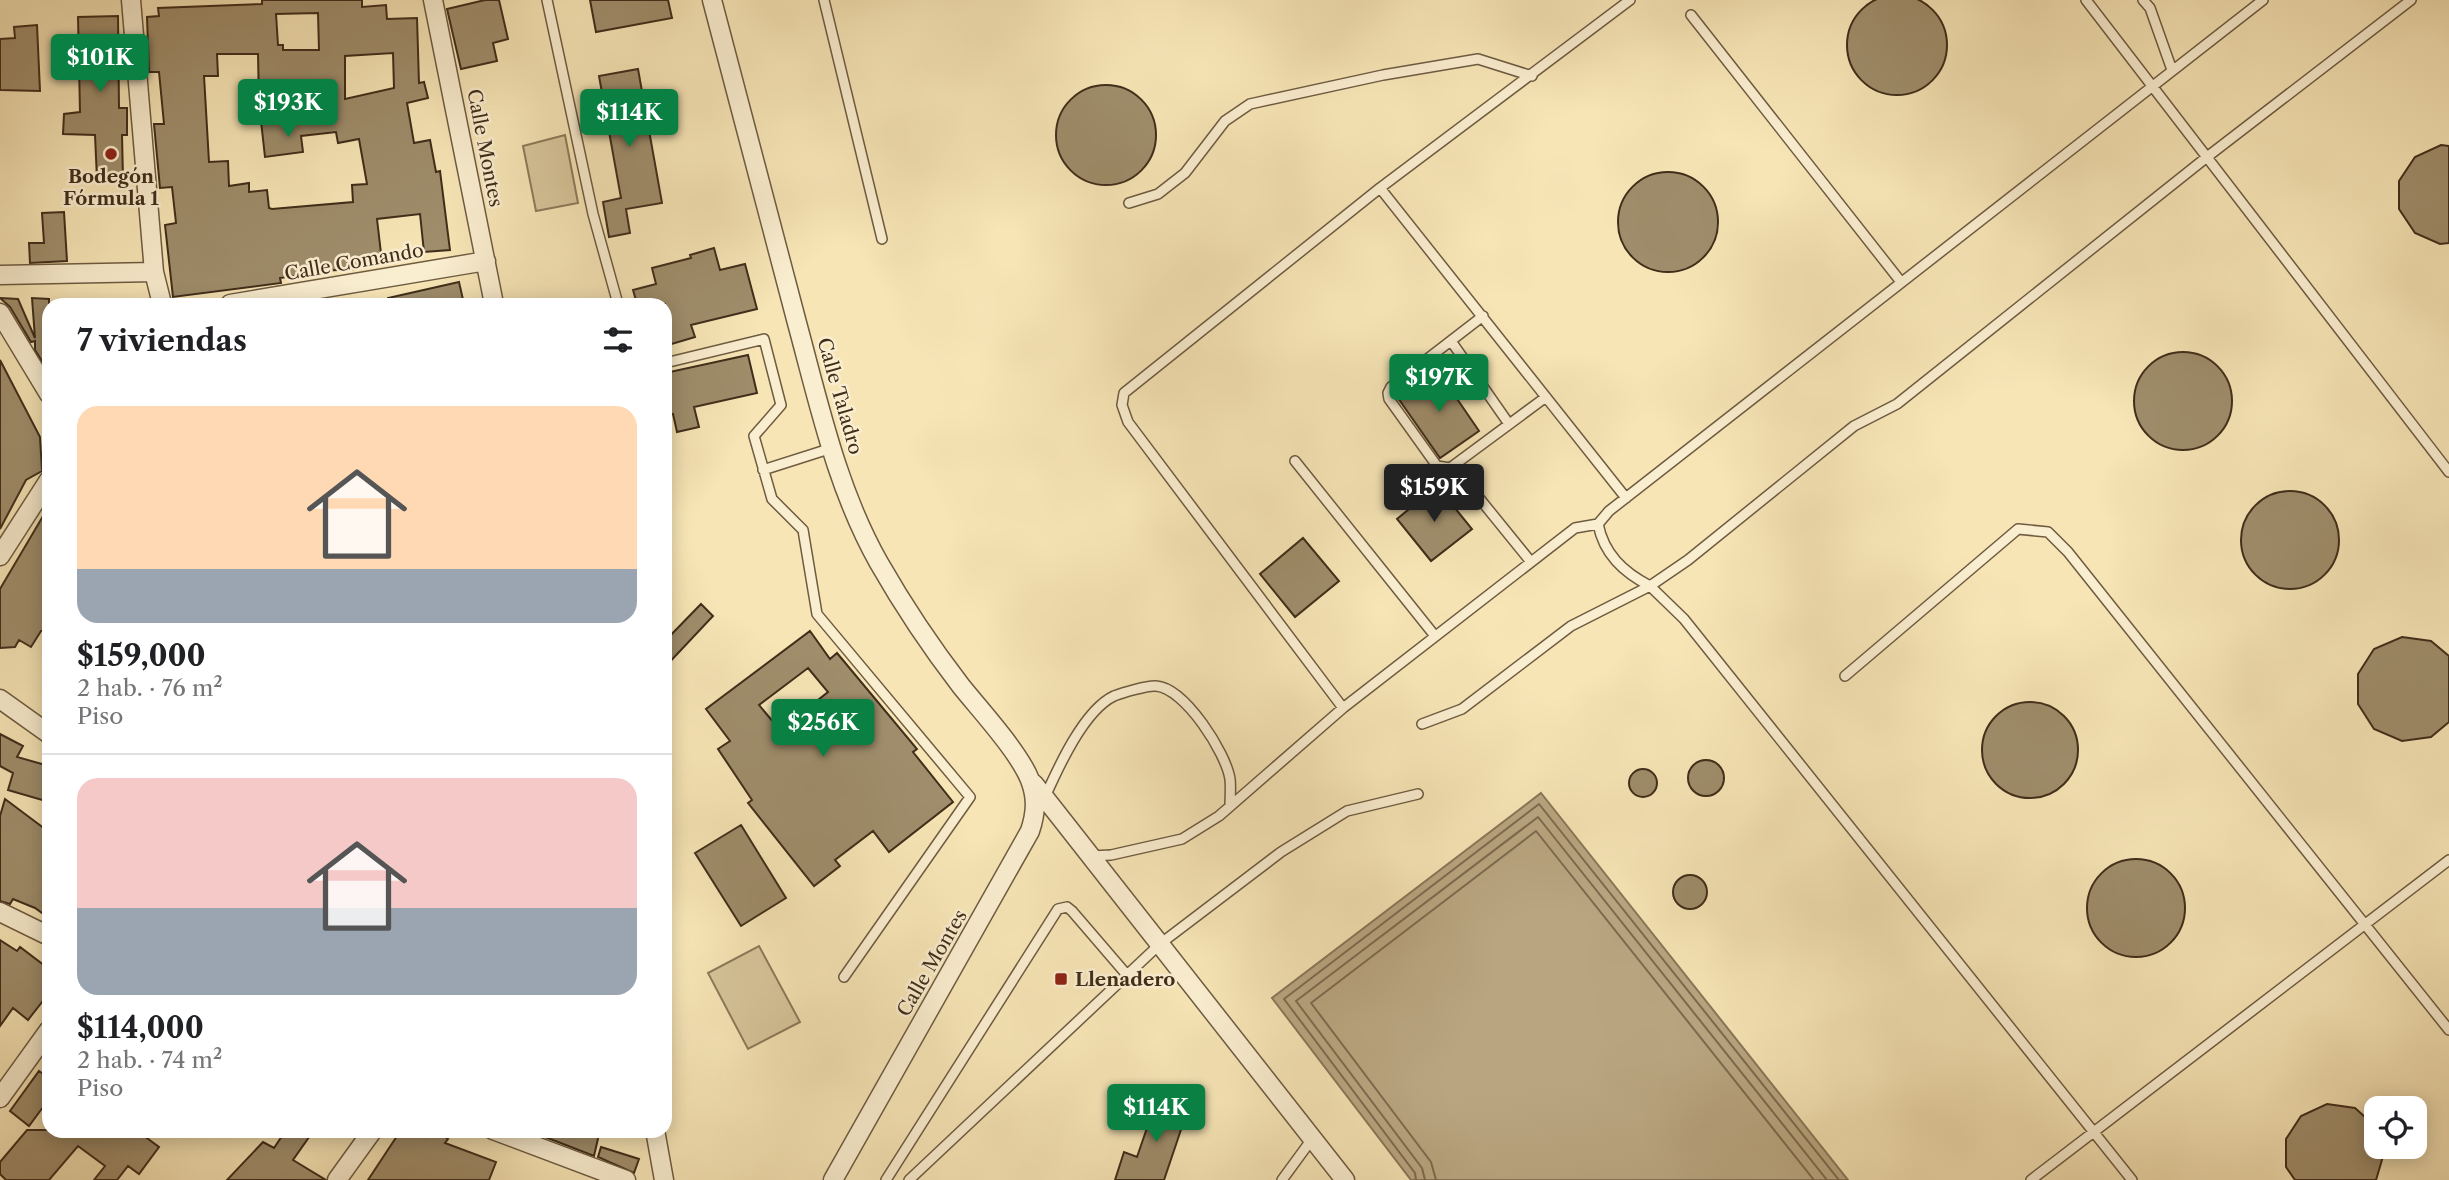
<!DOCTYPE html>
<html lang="es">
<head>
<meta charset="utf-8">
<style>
	body { margin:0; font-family:"Libre Caslon Text",serif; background:#f6f6f6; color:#202124; height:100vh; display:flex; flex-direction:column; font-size:26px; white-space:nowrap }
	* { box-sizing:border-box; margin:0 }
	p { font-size:23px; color:#757577 }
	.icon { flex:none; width:38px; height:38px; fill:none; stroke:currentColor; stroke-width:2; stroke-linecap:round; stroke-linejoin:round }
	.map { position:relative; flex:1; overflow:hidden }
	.details { position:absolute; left:42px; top:298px; width:630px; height:840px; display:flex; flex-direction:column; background:#fff; border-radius:21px; box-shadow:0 4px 18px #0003 }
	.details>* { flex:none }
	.controls { position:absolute; left:2364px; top:1096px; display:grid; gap:14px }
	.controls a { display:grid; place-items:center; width:63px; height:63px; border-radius:14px; background:#fff; box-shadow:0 4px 18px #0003; font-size:35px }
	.price { position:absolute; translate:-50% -60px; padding:0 16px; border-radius:7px; background:#0b8043; color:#fff; font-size:23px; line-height:46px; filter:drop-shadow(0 2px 4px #0008) }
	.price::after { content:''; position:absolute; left:50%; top:42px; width:21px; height:16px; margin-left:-10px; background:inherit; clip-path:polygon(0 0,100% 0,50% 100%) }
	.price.selected { background:#222; color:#fff }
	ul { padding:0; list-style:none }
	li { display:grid; align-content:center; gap:14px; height:371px; padding:0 35px }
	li+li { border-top:2px solid #e0e0e0 }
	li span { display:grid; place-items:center; height:217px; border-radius:21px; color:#555 }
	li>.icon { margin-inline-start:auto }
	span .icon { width:126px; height:126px; fill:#fffc; stroke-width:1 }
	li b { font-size:30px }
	h2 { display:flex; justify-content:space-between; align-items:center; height:84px; padding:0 35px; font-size:30px }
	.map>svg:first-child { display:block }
	.green { fill:#d8c69b; stroke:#8c7a5a; stroke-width:2 }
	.water { fill:#b9a681; stroke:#897658; stroke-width:2 }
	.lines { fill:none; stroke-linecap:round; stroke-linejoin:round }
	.shore { stroke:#7c6a4e; stroke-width:2 }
	.building { fill:#9f8d6b; stroke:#402d1a; stroke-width:2; fill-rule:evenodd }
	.service-casing { stroke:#6e5b41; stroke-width:12 }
	.minor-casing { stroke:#6e5b41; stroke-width:21 }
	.service { stroke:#faeed0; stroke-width:9 }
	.minor { stroke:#faeed0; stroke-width:18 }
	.poi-dot { fill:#8f2418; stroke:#faeed0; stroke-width:2.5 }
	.labels { text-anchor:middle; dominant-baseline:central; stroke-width:5; stroke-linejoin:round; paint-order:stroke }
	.street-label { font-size:19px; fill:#402d1a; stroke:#faeed0 }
	.poi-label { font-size:19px; font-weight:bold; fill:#402d1a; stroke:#faeed0 }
</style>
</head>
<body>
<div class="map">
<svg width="2449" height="1180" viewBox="0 0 2449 1180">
	<rect width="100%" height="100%" fill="#f7e5b6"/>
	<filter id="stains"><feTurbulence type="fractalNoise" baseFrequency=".00286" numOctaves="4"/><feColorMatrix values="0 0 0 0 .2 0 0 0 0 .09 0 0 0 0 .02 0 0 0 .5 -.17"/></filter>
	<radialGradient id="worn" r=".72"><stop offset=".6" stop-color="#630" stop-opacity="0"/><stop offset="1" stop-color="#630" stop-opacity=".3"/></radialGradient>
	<path class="green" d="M565,135L578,203L536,211L523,146Z
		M759,946L800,1022L748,1049L708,973Z"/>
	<path class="water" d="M1541,793L1848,1180H1411L1272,998Z"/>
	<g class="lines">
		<path class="shore" d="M1416,1180L1415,1173L1284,999L1539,804L1839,1180
			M1425,1180L1422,1168L1296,1001L1538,817L1827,1180
			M1436,1180L1431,1162L1311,1003L1536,831L1814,1180"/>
	</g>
	<path class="building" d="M1847 45a50 50 0 1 1 100 0a50 50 0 1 1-100 0Z
		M262,0H362V7L386,5L387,19L417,18L419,83L424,82L428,98L407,103L414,143L430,140L436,172L440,171L450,250L424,252L420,214L377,219L382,262L354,265L355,269L302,272V275L280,278L281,283L173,297L165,225L176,223L172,187L160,188L154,124H164L159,72H149L147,17L159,16L158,8L262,4ZM318,13L319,50H283V45H278L276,14ZM393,53L394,88L345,99V56ZM217,54H258L259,103L265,157L303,152L301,136L336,132L338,143L359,139L367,184L352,185L353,202L272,209L269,208L267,190L249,192V183L229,186L228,161L209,162L204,76H218Z
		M485,0H499L508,39L493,43L497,61L461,69L447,9Z
		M590,0H668L672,18L596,32Z
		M118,16L119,108H127V135H122L123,178L97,179L95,135L63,134L64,114L80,112L78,17Z
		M37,25L40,91L0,90V39L15,38L14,27Z
		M638,69L662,203L626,209L630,233L609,237L603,202L621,198L599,76Z
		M1056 135a50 50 0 1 1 100 0a50 50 0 1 1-100 0Z
		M2441,145L2449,146V243L2440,244L2415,233L2399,209V181L2415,157Z
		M1618 222a50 50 0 1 1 100 0a50 50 0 1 1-100 0Z
		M64,212L67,261L30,263L29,243H44L42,213Z
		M714,248L720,270L745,264L757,309L691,325L695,337L665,346V304H637L633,290L656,284L652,268L691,258L690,255Z
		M459,282L464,304H388V298Z
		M0,298L18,299L35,338L32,298L49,299V372L35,350V341L31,342L10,307Z
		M2134 401a49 49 0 1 1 98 0a49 49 0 1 1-98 0Z
		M748,355L757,393L694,407L699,427L677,432L673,414L665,416V373Z
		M0,360L40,437L42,471L26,480L0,529Z
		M1438,371L1479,431L1440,458L1398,398Z
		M1437,486L1472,529L1431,561L1397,519Z
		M2241 540a49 49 0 1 1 98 0a49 49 0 1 1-98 0Z
		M49,506V631H41L31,647L19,640L15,647L0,648V589Z
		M1303,538L1339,581L1295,617L1260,574Z
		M701,604L713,616L665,667V641Z
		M810,631L830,659L837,653L917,749L913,752L953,802L889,852L873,831L835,860L840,866L814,886L748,803L752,800L718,749L730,741L706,709ZM808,668L828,692L780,730L759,705Z
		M2402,637L2431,641L2449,656V722L2431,737L2402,741L2374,729L2358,704V674L2374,649Z
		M1982 750a48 48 0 1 1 96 0a48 48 0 1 1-96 0Z
		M0,734L23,746L17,757L49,766V802L8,790L13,773L0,766Z
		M1688 778a18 18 0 1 1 36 0a18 18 0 1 1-36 0Z
		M1629 783a14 14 0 1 1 28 0a14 14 0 1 1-28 0Z
		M5,799L49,832V918L35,908L13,899L10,904L0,901V816Z
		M741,825L786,898L741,926L695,853Z
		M2087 908a49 49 0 1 1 98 0a49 49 0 1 1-98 0Z
		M1673 892a17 17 0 1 1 34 0a17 17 0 1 1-34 0Z
		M0,940L17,951L20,947L49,969V993L28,1020L13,1008L0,1026Z
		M39,1071L49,1078V1099L29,1126L10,1111Z
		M1158,1096L1189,1106L1164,1180H1115L1124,1152L1137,1157Z
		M2327,1104L2355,1108L2376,1127V1146H2382L2384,1153L2376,1180H2295L2286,1167V1139L2301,1116Z
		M27,1130H136L159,1147L139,1174L128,1166L117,1180H94L105,1166L78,1146L49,1180H6L0,1174V1162Z
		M286,1130H314L293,1160L326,1180H227L263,1142L274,1148Z
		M401,1130H416L426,1137L431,1130H434L448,1139L445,1143L496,1162L489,1180H368Z
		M527,1130H600L594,1156Z
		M601,1147L639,1159L634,1173L598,1157Z"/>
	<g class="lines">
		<g class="service-casing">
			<path id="service" d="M547,0L593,214L618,304
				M824,0L882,239
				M2086,0L2449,472
				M2143,0L2150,8L2172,70
				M1691,15L1901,282
				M1380,188L1626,498
				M1129,203L1158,194L1185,173L1225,121L1250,104L1383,75L1478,59L1532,76
				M1483,316L1391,387L1388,393L1389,399L1437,466L1450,468L1546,397
				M1451,341L1509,424
				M665,363L764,339L781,405L754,436L772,499L803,530L817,614L970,797L844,977
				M1295,461L1435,636
				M763,470L832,448
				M1471,488L1531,562
				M1650,586C1623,572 1604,554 1598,524L1609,511L2263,0
				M1845,676L2018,529L2048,532L2068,552L2449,1030
				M1343,708L1128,422L1122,405L1124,393L1380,188L1630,0
				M1422,724L1462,709L1571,626L1650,586
				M1045,797C1058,768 1084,710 1114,696C1122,693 1148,685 1156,686C1185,688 1226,753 1230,779C1231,788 1230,798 1230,806
				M1091,856L1111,855L1182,839L1219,816L1343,708L1575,528L1598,524
				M886,1180L1058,909L1067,907L1072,911L1127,975
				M909,1180L1160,944L1281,852L1347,811L1418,794
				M1282,1180L1312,1139
				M2031,1180L2449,860
				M2132,1180L1684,619L1650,586L1688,560L1854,426L1897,404L2207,157L2411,0"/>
		</g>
		<g class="minor-casing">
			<path id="minor" d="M131,0L154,272L162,304
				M433,0L494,304
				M712,0C740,108 769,215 797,323C819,404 837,489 879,563C903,605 931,647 961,686C981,711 1019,752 1030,780C1037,798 1036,813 1030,831L833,1180
				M0,275L154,272
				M230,304L486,261
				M0,313L49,394
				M0,556L49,480
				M0,699L49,734
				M1034,784L1345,1180
				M0,912L49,936
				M0,1098L49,1030
				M493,1130L626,1180
				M655,1130L664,1180
				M337,1180L373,1130"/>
		</g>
		<use href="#service" class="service"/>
		<use href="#minor" class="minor"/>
	</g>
	<g class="poi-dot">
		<circle cx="111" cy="154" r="7"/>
		<rect x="1054" y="972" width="14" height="14" rx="3.5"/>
	</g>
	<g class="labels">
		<g class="street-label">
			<text transform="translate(485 148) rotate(79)">Calle Montes</text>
			<text transform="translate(354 262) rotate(-10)">Calle Comando</text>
			<text transform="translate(840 396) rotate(74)">Calle Taladro</text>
			<text transform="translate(932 963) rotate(-60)">Calle Montes</text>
		</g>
		<g class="poi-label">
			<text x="111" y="176">Bodegón<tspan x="111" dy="22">Fórmula 1</tspan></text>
			<text x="1075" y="979" text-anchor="start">Llenadero</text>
		</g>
	</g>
	<rect width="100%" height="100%" filter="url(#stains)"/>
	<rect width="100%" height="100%" fill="url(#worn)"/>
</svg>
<div class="controls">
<a><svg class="icon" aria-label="locate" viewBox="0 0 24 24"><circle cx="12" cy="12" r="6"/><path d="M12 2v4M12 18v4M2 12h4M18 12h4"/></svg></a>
</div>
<b class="price" style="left:100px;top:94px">$101K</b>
<b class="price" style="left:288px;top:139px">$193K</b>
<b class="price" style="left:629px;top:149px">$114K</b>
<b class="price" style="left:1439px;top:414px">$197K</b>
<b class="price selected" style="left:1434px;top:524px">$159K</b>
<b class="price" style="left:823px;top:759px">$256K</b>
<b class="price" style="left:1156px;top:1144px">$114K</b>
<section class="details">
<h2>7 viviendas<svg class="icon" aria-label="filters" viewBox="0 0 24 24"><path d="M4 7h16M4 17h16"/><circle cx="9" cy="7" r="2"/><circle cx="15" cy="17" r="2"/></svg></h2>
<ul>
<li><span style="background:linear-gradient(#ffd9b3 75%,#9aa5b1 0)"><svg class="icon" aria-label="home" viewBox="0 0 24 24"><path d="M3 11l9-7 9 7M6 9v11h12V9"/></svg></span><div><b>$159,000</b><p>2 hab. · 76 m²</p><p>Piso</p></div></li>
<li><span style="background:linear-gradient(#f6c9c9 60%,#9aa5b1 0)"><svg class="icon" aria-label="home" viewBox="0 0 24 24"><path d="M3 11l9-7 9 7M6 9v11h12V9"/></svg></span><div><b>$114,000</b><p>2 hab. · 74 m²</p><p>Piso</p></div></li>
</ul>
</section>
</div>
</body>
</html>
